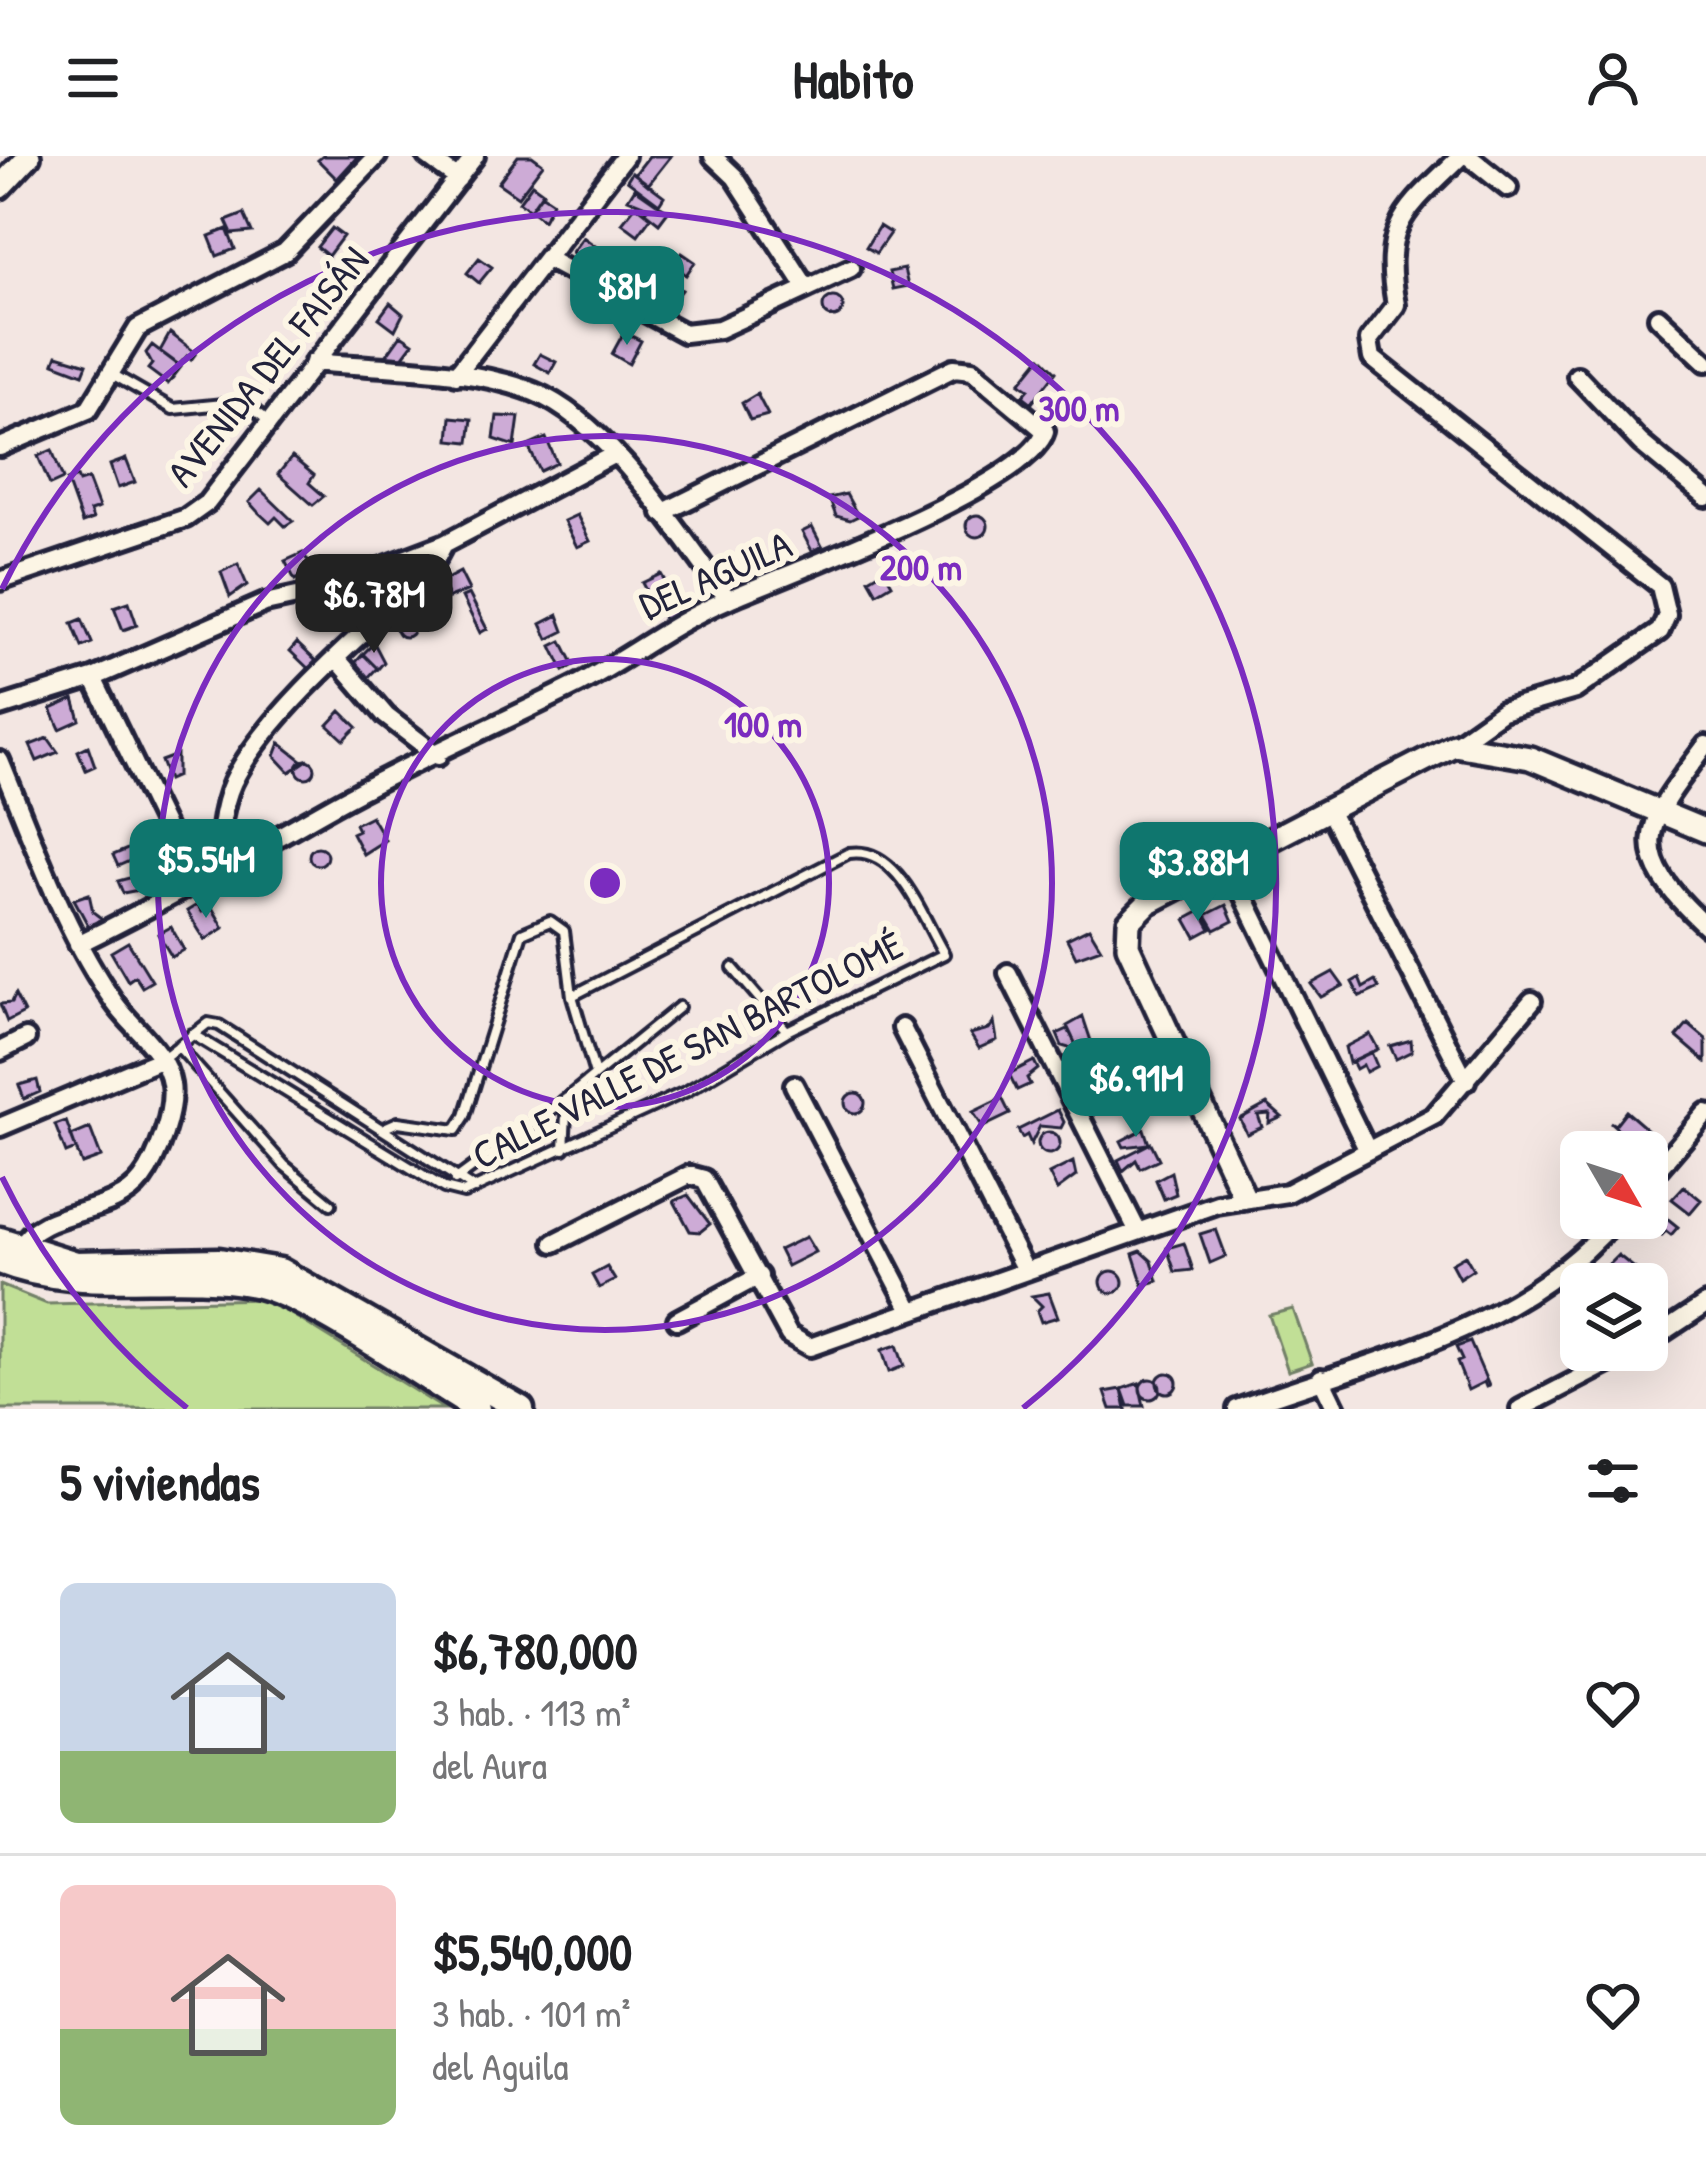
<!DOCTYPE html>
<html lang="es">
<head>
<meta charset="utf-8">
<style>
	body { margin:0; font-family:"Patrick Hand",sans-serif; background:#f6f6f6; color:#202124; height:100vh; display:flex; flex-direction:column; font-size:45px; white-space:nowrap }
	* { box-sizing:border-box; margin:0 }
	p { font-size:39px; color:#757577 }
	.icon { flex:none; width:66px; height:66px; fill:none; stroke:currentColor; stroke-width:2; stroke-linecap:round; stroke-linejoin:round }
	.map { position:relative; height:1253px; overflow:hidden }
	.sheet { display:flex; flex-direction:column; background:#fff; flex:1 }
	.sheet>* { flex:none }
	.needle { width:78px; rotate:129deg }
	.buttons { position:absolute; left:1560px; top:975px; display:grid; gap:24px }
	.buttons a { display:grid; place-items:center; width:108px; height:108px; border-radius:18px; background:#fff; box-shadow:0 12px 48px #0002; font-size:60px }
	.price { position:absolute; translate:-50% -102px; padding:0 27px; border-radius:24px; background:#0f766e; color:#fff; font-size:39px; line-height:78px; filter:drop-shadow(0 3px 6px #0008) }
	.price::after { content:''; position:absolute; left:50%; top:72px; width:36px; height:27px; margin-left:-18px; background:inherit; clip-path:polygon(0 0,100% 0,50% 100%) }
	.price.on { background:#222; color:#fff }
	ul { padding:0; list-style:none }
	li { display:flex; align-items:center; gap:36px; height:300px; padding:0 60px }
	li+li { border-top:3px solid #e0e0e0 }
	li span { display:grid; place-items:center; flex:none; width:336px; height:240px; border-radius:18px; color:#555 }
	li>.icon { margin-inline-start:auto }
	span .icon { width:144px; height:144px; fill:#fffc; stroke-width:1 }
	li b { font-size:51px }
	h2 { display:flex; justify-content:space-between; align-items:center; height:144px; padding:0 60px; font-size:51px }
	header { display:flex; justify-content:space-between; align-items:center; height:156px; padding:0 60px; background:#fff; font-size:54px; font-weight:700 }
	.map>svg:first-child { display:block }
	.green { fill:#c1df96; stroke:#728068; stroke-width:3 }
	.building { fill:#cdabd6; stroke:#22223b; stroke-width:3 }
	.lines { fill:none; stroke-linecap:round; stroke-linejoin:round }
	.service-casing { stroke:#22223b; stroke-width:16 }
	.minor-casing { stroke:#22223b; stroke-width:26 }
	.tertiary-casing { stroke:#22223b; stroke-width:30 }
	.secondary-casing { stroke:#22223b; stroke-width:33 }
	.service { stroke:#fcf5e5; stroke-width:8 }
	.minor { stroke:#fcf5e5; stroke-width:16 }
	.tertiary { stroke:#fcf5e5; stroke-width:21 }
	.secondary { stroke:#fcf5e5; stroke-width:24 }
	.ring { fill:none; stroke:#7b2cbf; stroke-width:6 }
	.labels { text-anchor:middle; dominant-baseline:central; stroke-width:12; stroke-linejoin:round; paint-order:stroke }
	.street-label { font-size:39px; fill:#22223b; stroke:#fcf5e5 }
	.centre { fill:#7b2cbf; stroke:#fcf5e5; stroke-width:6 }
	.ring-label { font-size:36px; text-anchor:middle; font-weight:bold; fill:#7b2cbf; stroke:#fcf5e5; stroke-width:12; stroke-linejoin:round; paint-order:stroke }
</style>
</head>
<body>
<header><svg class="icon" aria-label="menu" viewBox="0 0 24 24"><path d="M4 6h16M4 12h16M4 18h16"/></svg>Habito<svg class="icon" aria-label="person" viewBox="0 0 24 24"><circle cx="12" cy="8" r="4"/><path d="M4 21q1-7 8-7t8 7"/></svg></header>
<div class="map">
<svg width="1706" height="1253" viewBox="0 0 1706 1253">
	<rect width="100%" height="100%" fill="#f3e6e2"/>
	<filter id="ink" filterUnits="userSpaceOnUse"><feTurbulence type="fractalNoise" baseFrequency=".00833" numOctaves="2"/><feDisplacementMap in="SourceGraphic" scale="24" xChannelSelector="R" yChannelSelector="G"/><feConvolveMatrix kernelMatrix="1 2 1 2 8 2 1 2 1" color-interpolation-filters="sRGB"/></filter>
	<g filter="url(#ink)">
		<path class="green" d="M0,1129L47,1148L267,1143L444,1253H0Z
			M1293,1153L1312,1207L1288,1215L1269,1159Z"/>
		<path class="building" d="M323,0H358L337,23L318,4Z
			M518,0H532L543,8L518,41L498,27Z
			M649,0H671L648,29L635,18Z
			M632,16L664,40L659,48L627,24Z
			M532,28L543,36L530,54L519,46Z
			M635,32L668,55L659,67L645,56L648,51L628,43Z
			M541,38L553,46L543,64L530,54Z
			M636,49L651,61L638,79L622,67Z
			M244,58L252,76L232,78L226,65Z
			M879,70L890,77L876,97L866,91Z
			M332,72L343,80L328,100L317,91Z
			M227,73L235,93L217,100L209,80Z
			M583,81L598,92L586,109L572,96Z
			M682,97L695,106L686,119L674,108Z
			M479,102L492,111L479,127L467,117Z
			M904,113L908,130L893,133L889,116Z
			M663,123L682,134L666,156L647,144Z
			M329,128L340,136L331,149L319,140Z
			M823 151a10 10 0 1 1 20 0a10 10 0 1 1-20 0Z
			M390,147L403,158L395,174L379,162Z
			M311,148L324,158L315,171L302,161Z
			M624,176L641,185L629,208L612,198Z
			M170,177L196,197L191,204L187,200L179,209L160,195Z
			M401,179L413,187L401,203L386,200Z
			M152,189L181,211L168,228L148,213L152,208L146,197Z
			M540,198L556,206L550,217L534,208Z
			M57,199L87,208L83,218L54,207Z
			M1041,201L1056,216L1032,247L1023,240L1029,233L1020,227Z
			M757,238L768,259L750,264L742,247Z
			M497,260L519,261L515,290L494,283Z
			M451,261L472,263L469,286L449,284Z
			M546,282L557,307L540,315L528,290Z
			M52,294L63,323L50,329L38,300Z
			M292,301L314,319L309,327L324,340L313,349L278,318Z
			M126,303L135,326L118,332L110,309Z
			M77,321L79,326L88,323L99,352L90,355L93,363L82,367L67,325Z
			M261,334L264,337L293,365L285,370L276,361L270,367L257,355L249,346Z
			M846,338L858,360L850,364L836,360L829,342Z
			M966 370a11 11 0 1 1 22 0a11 11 0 1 1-22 0Z
			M577,359L590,385L577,391L564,365Z
			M812,371L822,390L812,395L802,376Z
			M303,397L314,415L295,424L285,405Z
			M238,408L247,429L230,441L221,416Z
			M884,414L892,428L877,437L869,423Z
			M460,416L469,434L449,442L441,426Z
			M661,418L670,434L651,444L642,427Z
			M469,438L487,473L480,477L462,441Z
			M666,439L678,462L666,468L655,445Z
			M129,446L137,469L123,474L114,451Z
			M558,459L564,475L548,483L541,468Z
			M396 472a9 9 0 1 1 18 0a9 9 0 1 1-18 0Z
			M82,463L92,487L82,491L72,467Z
			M562,485L574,509L564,515L552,490Z
			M297,487L318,507L311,515L290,495Z
			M374,487L384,506L378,513L363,498Z
			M363,498L377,512L365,525L356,517L355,507Z
			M74,543L80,564L60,573L51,553Z
			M341,555L357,571L344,584L328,569Z
			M48,582L58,596L37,605L30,589Z
			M280,587L303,605L309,603L290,616L275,600Z
			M88,590L95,610L86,614L78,595Z
			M177,599V620L168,624L161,605Z
			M297 613a9 9 0 1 1 18 0a9 9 0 1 1-18 0Z
			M371,660L385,684L363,698L352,677L358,674L355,668Z
			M147,685L152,695L118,710L113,699Z
			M309 700a9 9 0 1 1 18 0a9 9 0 1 1-18 0Z
			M140,719L144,733L123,737L118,725Z
			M89,738L93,756L101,762L90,773L74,743Z
			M197,749L202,756L211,750L224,772L205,784L187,755Z
			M1226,749L1233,765L1215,774L1206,759Z
			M1201,755L1211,773L1196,781L1186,763Z
			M171,771L184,794L172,801L158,778Z
			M1089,772L1101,792L1076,801L1067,783Z
			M128,786L152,825L142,831L135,820L128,825L111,796Z
			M1333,816L1343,830L1321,841L1311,828Z
			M1359,822L1363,832L1375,825L1379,832L1360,841L1352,826Z
			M15,839L24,857L7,866L0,848L11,847Z
			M1083,861L1091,885L1077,891L1067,870Z
			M994,866L997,884L979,892L970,878L989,873Z
			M1688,868L1706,883V906L1677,881Z
			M1068,873L1077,891L1072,893L1062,890L1057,878Z
			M1370,878L1378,893L1349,907L1345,891Z
			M1411,884L1412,895L1396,903L1390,890Z
			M1108,889L1116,904L1076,924L1068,909Z
			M1371,896L1377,910L1366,916L1363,909L1356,913L1352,905Z
			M1034,905L1038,913L1027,922L1030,928L1017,934L1009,918Z
			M37,924L40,936L24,943L19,929Z
			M845 947a10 10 0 1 1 20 0a10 10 0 1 1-20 0Z
			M1002,942L1010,958L983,971L973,956Z
			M1267,948L1282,961L1269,967L1270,958L1258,959L1262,971L1247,978L1240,963Z
			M1058,954L1064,966L1061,972L1040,970L1031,988L1027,979L1022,982L1018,974Z
			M1626,955L1648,974L1636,989L1610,966L1615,969Z
			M66,965L76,993L66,997L55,969Z
			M90,972L101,1001L82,1008L71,980Z
			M1144,973L1149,988L1124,991L1121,985Z
			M1038 987a11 11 0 1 1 22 0a11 11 0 1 1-22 0Z
			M1151,987L1159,1003L1140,1012L1136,1004L1123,1015L1118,1004Z
			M1073,1006L1076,1020L1057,1034L1049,1018Z
			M1171,1016L1176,1038L1164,1043L1156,1024Z
			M1684,1030L1701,1044L1690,1057L1672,1043Z
			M688,1039L710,1068L700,1076L690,1075L674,1045Z
			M1657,1054L1678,1071L1671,1079L1666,1075L1662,1079L1646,1066Z
			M1216,1073L1226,1100L1210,1107L1200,1078Z
			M806,1081L815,1096L787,1110L779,1094Z
			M1184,1087L1193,1114L1175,1116L1167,1092Z
			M1141,1095L1152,1105L1158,1125L1143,1129L1133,1098Z
			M1465,1099L1473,1113L1459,1122L1451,1107Z
			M1618,1099L1642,1118L1633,1128H1623L1606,1111Z
			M607,1111L615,1124L599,1132L592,1119Z
			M1101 1126a11 11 0 1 1 22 0a11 11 0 1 1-22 0Z
			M1574,1134L1581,1142L1579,1174L1559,1146Z
			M1049,1137L1058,1161L1041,1166L1037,1155L1042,1150L1032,1140Z
			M1470,1186L1489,1230L1486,1231L1484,1226L1468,1234L1457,1206L1462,1204L1456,1191Z
			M897,1189L904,1210L889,1216L882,1194Z
			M1157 1227a10 10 0 1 1 20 0a10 10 0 1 1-20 0Z
			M1140 1233a10 10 0 1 1 20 0a10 10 0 1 1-20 0Z
			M1139,1227L1144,1250H1128L1122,1233Z
			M1122,1233L1126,1253H1111L1105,1236Z"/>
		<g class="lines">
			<g class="service-casing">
				<path id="service" d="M112,218L173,253L244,246L270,266
					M733,812L787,875
					M192,878L444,1032L464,1037L687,935L787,875L944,798C922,761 898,689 849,697L572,840L594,915
					M178,890L284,1009L331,1048
					M162,903L208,867L219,869L475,1033
					M382,973L398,966L456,974L465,960L522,777L550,765L564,775L572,840
					M564,993L567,942L679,851
					M455,1024L567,942"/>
			</g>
			<g class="minor-casing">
				<path id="minor" d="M427,0L458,23
					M713,0L735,21L806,131
					M1468,0L1508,32
					M547,103L684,177L719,173L851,112
					M1658,161L1706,206
					M314,206C385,213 468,210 534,236C610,267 679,378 728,443
					M456,219L625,0
					M1577,220L1641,287L1706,341
					M0,291L88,254L138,172L285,96L377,0
					M0,425L186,362L207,347L475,0
					M338,504L386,560L438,600
					M93,522L194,731
					M0,551L93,522L265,447L320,435L444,388L613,299
					M1454,589L1502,555L1575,534L1660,475L1667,459L1660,430L1372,202L1369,184L1396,149C1381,67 1405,55 1461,0
					M1706,589C1645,670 1622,693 1706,770
					M0,605C34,686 63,773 114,846C132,872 166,895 171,928C175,954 158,1002 142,1023C111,1064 43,1049 19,1092
					M1330,656L1466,925
					M1228,708L1367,993
					M218,718C219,688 220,654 233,626C267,556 371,470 429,416L444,388
					M78,788C166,745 249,697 334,649C413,605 498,569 579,528C630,501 674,466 729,443C787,418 1030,329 1045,275L972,214L954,212L662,357
					M1008,817L1137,1074
					M902,872L1024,1112
					M0,895L26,882
					M794,929L911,1154
					M0,971L162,903
					M1647,1026L1706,957
					M554,1087L689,1019L704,1023L789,1179L810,1191L1217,1048L1287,1037L1434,960L1532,845
					M677,1164L759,1120
					M1647,1187L1706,1148
					M1321,1222L1336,1253
					M1237,1253C1373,1203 1518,1177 1616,1062
					M1520,1253L1634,1194"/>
			</g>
			<g class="tertiary-casing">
				<path id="tertiary" d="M0,31L29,0
					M1244,1041L1128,790L1129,766L1148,747L1454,589L1530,602L1706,675"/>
			</g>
			<g class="secondary-casing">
				<path id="secondary" d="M0,1084L76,1108L219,1105L280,1115L521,1253
					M0,1105C82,1138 169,1112 254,1128C305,1137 426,1223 477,1253"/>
			</g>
			<use href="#service" class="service"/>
			<use href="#minor" class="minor"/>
			<use href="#tertiary" class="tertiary"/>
			<use href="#secondary" class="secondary"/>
		</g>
	</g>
	<g class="ring">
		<circle cx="605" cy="727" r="224"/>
		<circle cx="605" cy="727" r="447"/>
		<path d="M187 1252A671 671 0 0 1 2 1021M2 433A671 671 0 1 1 1023 1252"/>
	</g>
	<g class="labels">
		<g class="street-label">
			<text transform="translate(267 210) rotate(-51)">AVENIDA DEL FAISÁN</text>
			<text transform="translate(715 418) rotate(-24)">DEL AGUILA</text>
			<text transform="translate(687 893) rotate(-27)">CALLE VALLE DE SAN BARTOLOMÉ</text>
		</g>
	</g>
	<circle cx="605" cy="727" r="18" class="centre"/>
	<g class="ring-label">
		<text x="1079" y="265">300 m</text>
		<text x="921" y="424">200 m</text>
		<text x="763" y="581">100 m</text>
	</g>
</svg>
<div class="buttons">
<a><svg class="needle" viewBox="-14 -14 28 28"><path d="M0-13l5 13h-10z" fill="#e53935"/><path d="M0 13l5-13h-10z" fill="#757577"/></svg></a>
<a><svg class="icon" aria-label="layers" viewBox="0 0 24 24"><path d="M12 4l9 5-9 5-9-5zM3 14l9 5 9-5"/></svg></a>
</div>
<b class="price" style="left:627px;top:192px">$8M</b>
<b class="price on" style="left:374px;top:500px">$6.78M</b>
<b class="price" style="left:206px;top:765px">$5.54M</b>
<b class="price" style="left:1198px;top:768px">$3.88M</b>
<b class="price" style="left:1136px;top:984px">$6.91M</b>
</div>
<section class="sheet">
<h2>5 viviendas<svg class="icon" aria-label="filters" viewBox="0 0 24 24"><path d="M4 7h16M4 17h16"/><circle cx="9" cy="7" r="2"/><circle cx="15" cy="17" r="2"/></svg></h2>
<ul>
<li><span style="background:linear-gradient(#c9d6e8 70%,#8fb573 0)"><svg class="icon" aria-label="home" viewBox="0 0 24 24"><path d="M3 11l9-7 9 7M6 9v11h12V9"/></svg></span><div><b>$6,780,000</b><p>3 hab. · 113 m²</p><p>del Aura</p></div><svg class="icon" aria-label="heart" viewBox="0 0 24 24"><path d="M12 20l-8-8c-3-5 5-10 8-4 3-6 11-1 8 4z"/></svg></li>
<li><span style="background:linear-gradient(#f6c9c9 60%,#8fb573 0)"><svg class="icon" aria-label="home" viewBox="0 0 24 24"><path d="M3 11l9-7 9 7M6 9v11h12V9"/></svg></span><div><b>$5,540,000</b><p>3 hab. · 101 m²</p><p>del Aguila</p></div><svg class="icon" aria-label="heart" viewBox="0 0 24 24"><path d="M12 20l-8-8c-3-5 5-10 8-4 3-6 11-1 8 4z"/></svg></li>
</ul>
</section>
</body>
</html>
